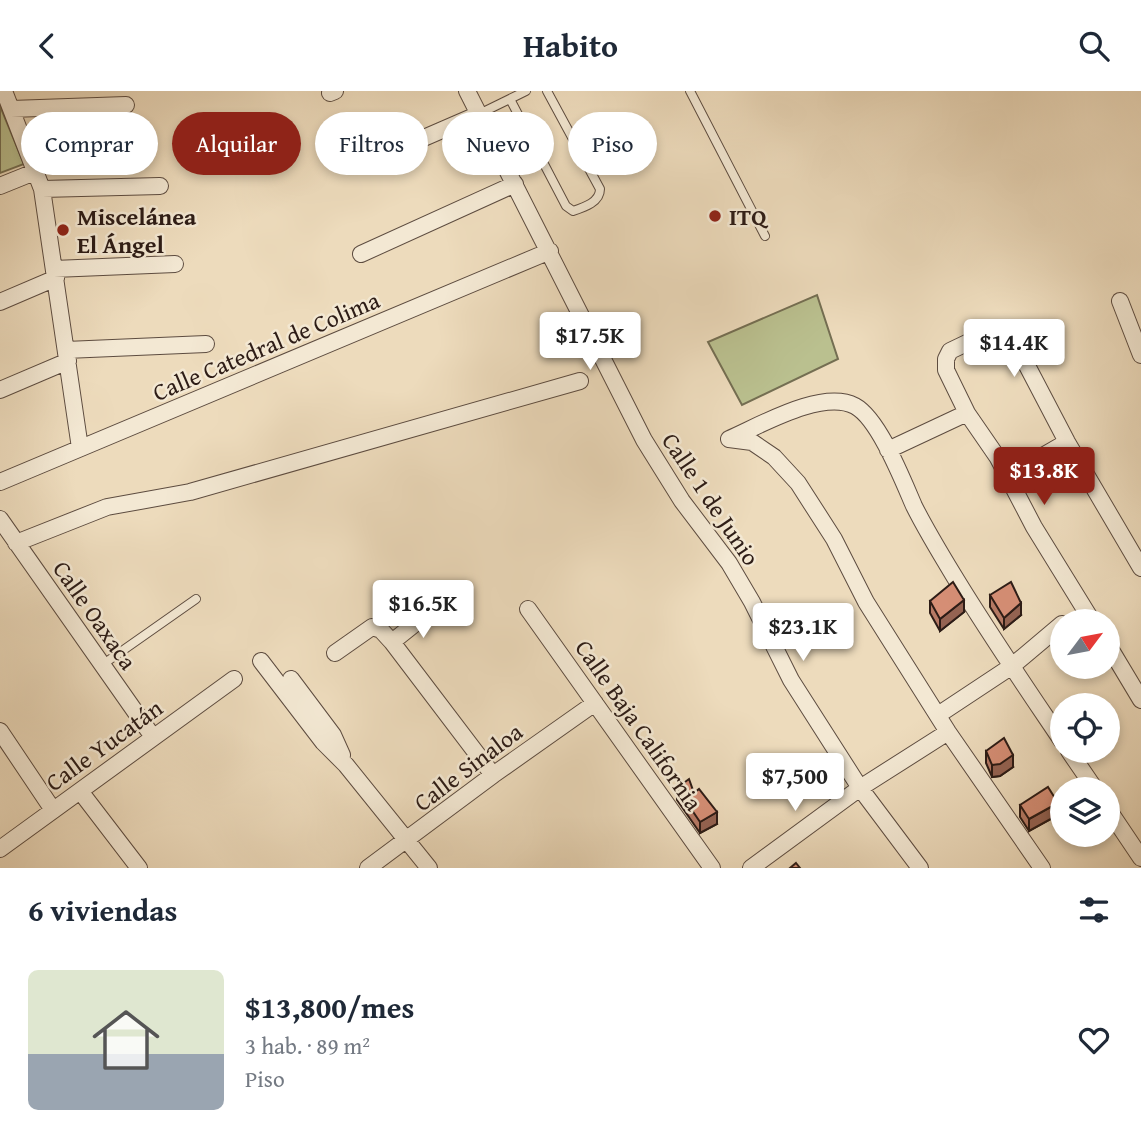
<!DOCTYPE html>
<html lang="es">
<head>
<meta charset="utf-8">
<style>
	body { margin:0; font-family:"Gentium Book Plus",serif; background:#f2f2f3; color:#1f2937; height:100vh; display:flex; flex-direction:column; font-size:26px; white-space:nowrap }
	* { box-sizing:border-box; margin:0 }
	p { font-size:23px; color:#747a83 }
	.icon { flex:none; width:38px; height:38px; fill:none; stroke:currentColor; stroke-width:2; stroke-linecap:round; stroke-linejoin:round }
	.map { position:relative; height:777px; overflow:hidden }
	.drawer { display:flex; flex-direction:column; background:#fff; flex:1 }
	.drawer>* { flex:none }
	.banner { position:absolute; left:21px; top:21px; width:700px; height:63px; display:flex; gap:14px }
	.needle { width:46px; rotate:58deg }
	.buttons { position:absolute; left:1050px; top:518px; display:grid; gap:14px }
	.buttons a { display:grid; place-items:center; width:70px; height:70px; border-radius:50%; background:#fff; box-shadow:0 4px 10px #0003; font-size:35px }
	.price { position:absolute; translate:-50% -60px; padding:0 16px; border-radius:7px; background:#fff; color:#222; font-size:23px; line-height:46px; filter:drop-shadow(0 2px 4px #0008) }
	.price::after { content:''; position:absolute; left:50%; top:42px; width:21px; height:16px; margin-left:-10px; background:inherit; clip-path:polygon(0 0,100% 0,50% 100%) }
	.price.active { background:#8f2418; color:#fff }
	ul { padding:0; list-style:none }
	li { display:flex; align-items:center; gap:21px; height:175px; padding:0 28px }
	li span { display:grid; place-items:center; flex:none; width:196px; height:140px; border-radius:10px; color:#555 }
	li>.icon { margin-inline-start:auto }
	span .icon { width:84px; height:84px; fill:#fffc; stroke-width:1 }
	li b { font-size:30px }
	h2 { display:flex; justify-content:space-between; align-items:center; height:84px; padding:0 28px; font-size:30px }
	.pill { padding:0 24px; border-radius:32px; background:#fff; box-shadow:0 4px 10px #0003; font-size:24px; line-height:63px }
	.pill.active { background:#8f2418; color:#fff }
	header { display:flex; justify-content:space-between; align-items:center; height:91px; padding:0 28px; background:#fff; font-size:32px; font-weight:700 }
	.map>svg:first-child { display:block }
	.green { fill:#bac08f; stroke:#746e52; stroke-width:2 }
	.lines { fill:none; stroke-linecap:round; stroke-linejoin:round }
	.service-casing { stroke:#5d4c40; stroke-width:10 }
	.minor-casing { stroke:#5d4c40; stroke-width:18 }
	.service { stroke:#f3e8d3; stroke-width:8 }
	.minor { stroke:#f3e8d3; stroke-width:16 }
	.wall { fill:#b77a65; stroke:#2d1c16; stroke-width:2 }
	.shaded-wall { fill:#956352; stroke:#2d1c16; stroke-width:2 }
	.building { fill:#d58e75; stroke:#2d1c16; stroke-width:2 }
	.poi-dot { fill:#8f2418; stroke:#f3e8d3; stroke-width:2.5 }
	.labels { text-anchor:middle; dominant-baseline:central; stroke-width:5; stroke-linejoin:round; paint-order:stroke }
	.poi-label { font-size:24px; font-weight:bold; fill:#2d1c16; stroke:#f3e8d3; text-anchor:start }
	.street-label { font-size:24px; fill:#2d1c16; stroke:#f3e8d3 }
</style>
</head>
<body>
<header><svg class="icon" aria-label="back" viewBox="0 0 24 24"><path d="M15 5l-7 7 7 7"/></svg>Habito<svg class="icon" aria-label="search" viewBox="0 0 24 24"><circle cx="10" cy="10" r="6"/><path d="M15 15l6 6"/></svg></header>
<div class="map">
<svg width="1141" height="777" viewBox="0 0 1141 777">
	<rect width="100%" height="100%" fill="#eddbbc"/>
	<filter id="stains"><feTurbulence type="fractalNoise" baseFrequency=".00286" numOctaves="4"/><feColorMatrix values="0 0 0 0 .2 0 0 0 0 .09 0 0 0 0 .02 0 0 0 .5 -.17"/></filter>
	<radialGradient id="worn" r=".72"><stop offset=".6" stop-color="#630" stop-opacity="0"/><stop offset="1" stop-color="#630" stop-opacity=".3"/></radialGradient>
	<path class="green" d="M0,15L24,73L0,82Z
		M817,204L838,268L742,314L708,251Z"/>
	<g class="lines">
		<g class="service-casing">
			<path id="service" d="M690,0L765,145
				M510,8L566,115L573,120C585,116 600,111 600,98L547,0
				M479,23L526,0
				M102,574L196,508"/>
		</g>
		<g class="minor-casing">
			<path id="minor" d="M4,0L42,98L80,357
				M467,0L644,349L682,410L729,472L752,511L791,589L860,697L920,777
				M330,2L335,0
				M11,18L126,14
				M366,72L479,23
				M0,95L37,80
				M42,98L160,95
				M361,163L515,93
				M54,178L175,173
				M1120,210L1141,264
				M0,211L56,187
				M66,259L206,253
				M0,299L68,270
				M729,348L752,351L774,366L798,392L834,448L866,511L948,641L1042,777
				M729,348C761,334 822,298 855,315C879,328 903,390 914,415C926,439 940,462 954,485C988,541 1025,595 1062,650
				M888,359L967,322
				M1008,385L1067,351
				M0,391L550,160
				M0,428L153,646
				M16,452L107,416L190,401L580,290
				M528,518L712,777
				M1092,530L1034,436L998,367L967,322L946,279V268L950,260L996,238H1004L1011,244L1067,351L1141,477
				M392,551L432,519
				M1108,554L1141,609
				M335,562L372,536L381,539L392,551L493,684
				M261,570L323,651L346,674L429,777
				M291,588L333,644L342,664
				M938,624L1012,575L1062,533
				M0,640L53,719
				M1069,660L1095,698
				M80,700L139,777
				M1108,718L1141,767
				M0,758L234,588
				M368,777L493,684L595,612
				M751,777L860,697L948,641"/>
		</g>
		<use href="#service" class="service"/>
		<use href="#minor" class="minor"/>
	</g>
	<path class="wall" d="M990,504L1021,524L1004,538L990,516Z
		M930,510L964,521L940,540L930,522Z
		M986,660L1013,676L1000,685L992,686L986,672Z
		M677,697L694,702L717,733L700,742L677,709Z
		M1020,714L1058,724L1029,740L1020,726Z"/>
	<path class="shaded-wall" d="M964,509V521L940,540V528Z
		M1021,512V524L1004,538V527Z
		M1013,664V676L1000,685L992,686V674Z
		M1058,712V724L1029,740V728Z
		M717,721V733L700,742V731Z"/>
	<path class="building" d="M953,491L964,509L940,528L930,510Z
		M1011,491L1021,512L1004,527L990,504Z
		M1004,647L1013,664L1000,673L992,674L986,660Z
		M689,688L694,702L699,698L717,721L700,731L677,697Z
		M1048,696L1058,712L1029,728L1020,714Z
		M796,772L800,777H790Z"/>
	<g class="poi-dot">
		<circle cx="715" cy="125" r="7"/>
		<circle cx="63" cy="139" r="7"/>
	</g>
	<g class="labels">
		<g class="poi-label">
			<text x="77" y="125">Miscelánea<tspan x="77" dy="28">El Ángel</tspan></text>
			<text x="729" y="125">ITQ</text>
		</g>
		<g class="street-label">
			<text transform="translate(266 255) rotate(-23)">Calle Catedral de Colima</text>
			<text transform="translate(711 408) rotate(56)">Calle 1 de Junio</text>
			<text transform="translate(95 524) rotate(55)">Calle Oaxaca</text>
			<text transform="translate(639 634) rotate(55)">Calle Baja California</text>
			<text transform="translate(104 654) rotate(-36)">Calle Yucatán</text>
			<text transform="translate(468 676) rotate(-37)">Calle Sinaloa</text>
		</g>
	</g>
	<rect width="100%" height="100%" filter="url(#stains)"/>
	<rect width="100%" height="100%" fill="url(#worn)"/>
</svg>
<div class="buttons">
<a><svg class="needle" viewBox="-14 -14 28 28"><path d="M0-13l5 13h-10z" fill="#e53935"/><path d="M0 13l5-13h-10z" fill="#747a83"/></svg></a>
<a><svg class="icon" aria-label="locate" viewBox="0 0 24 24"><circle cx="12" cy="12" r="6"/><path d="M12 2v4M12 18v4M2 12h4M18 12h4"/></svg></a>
<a><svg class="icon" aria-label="layers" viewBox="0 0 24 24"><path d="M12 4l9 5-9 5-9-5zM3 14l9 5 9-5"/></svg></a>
</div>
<b class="price" style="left:590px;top:281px">$17.5K</b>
<b class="price" style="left:1014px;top:288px">$14.4K</b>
<b class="price active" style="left:1044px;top:416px">$13.8K</b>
<b class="price" style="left:423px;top:549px">$16.5K</b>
<b class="price" style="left:803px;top:572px">$23.1K</b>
<b class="price" style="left:795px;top:722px">$7,500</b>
<div class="banner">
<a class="pill">Comprar</a>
<a class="pill active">Alquilar</a>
<a class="pill">Filtros</a>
<a class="pill">Nuevo</a>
<a class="pill">Piso</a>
</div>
</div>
<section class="drawer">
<h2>6 viviendas<svg class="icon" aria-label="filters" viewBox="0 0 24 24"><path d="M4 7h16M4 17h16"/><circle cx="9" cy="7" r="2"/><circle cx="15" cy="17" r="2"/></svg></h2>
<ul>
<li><span style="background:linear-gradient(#dfe7d0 60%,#9aa5b1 0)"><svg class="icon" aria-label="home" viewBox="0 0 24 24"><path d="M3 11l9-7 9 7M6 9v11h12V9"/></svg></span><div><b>$13,800/mes</b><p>3 hab. · 89 m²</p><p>Piso</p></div><svg class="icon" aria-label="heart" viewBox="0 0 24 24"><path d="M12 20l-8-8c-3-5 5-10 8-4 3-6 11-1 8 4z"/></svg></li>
</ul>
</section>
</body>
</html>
